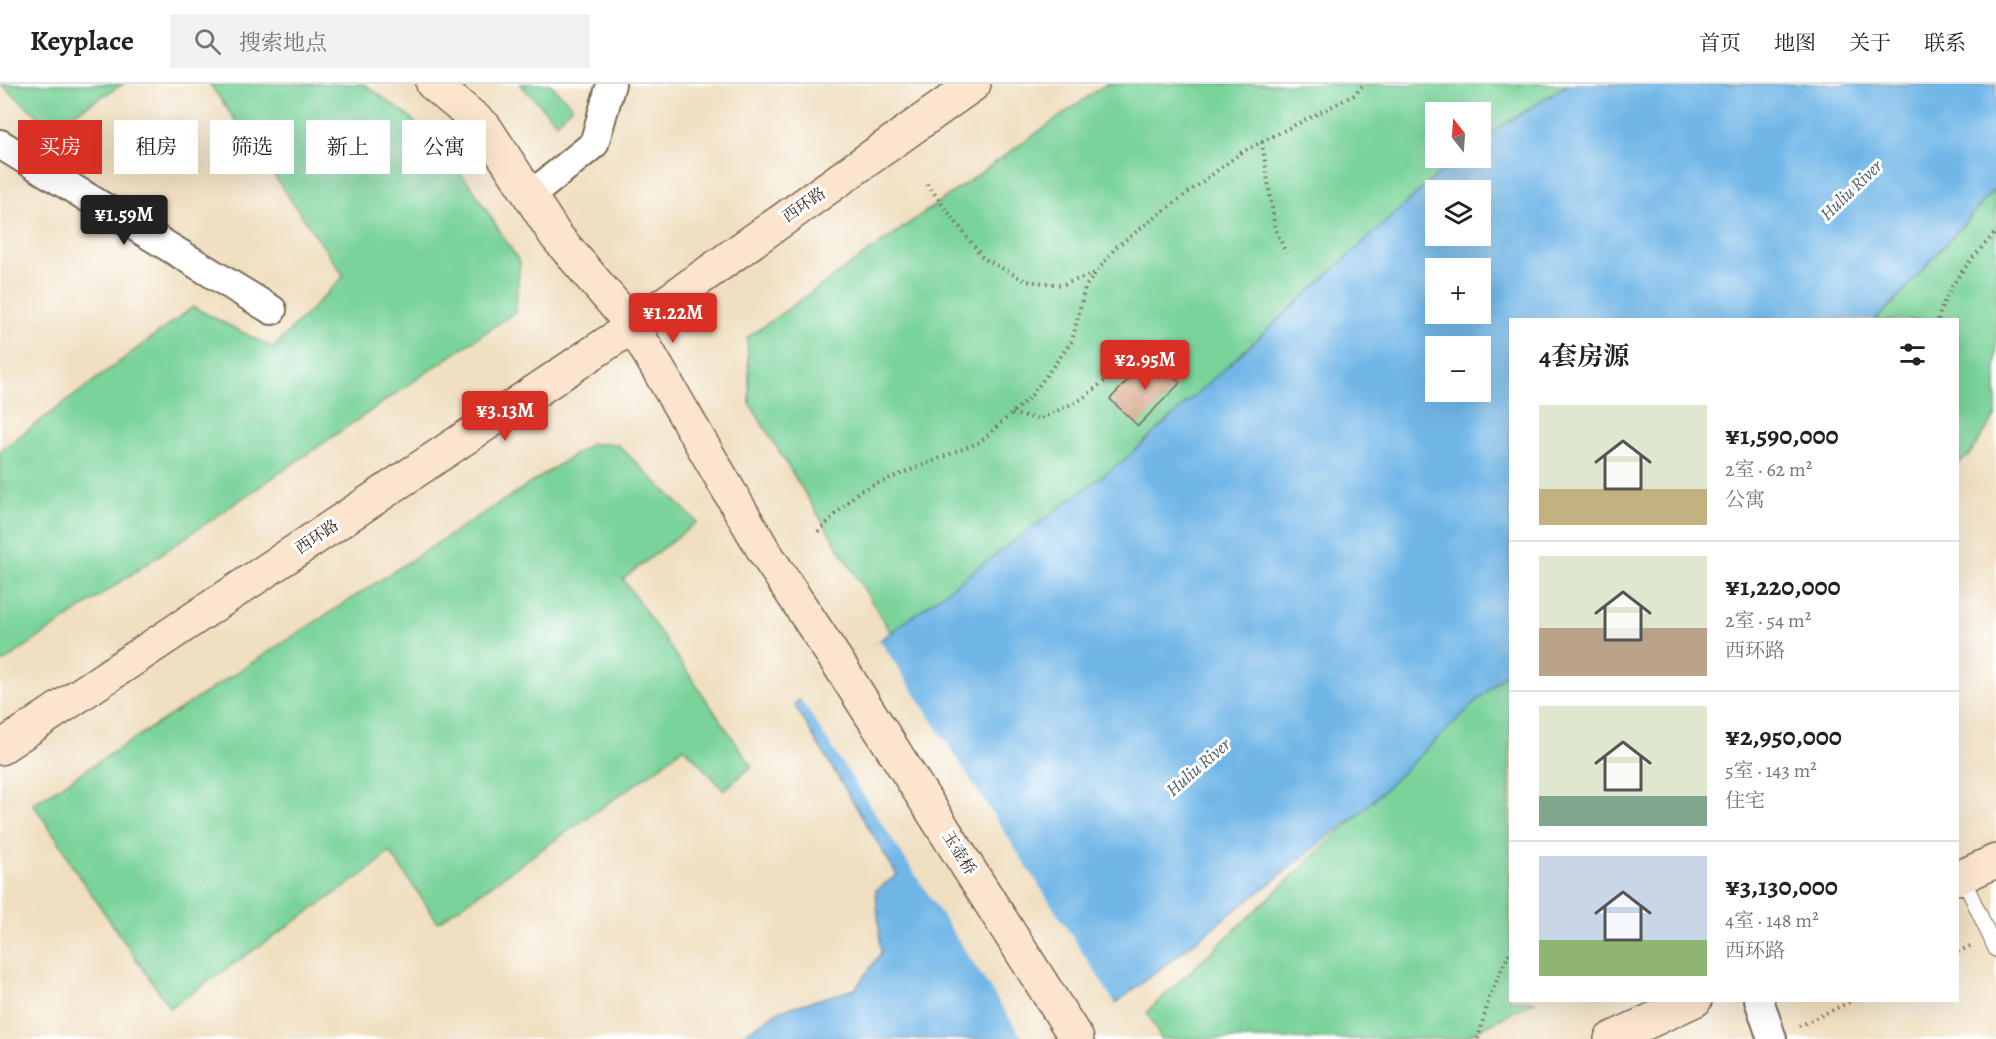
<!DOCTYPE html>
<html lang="zh">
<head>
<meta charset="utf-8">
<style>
	body { margin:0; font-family:Alegreya,"Noto Serif SC",serif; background:#f2f2f2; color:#222; height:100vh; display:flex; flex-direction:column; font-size:22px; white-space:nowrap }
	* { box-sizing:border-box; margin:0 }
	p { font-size:20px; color:#767676 }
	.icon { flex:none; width:33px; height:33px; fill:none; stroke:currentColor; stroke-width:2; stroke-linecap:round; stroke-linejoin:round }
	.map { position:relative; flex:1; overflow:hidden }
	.details { position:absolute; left:1509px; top:234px; width:450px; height:684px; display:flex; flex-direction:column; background:#fff; border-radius:0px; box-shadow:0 6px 24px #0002 }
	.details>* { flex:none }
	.hud { position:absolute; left:18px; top:36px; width:570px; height:54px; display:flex; gap:12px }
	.needle { width:39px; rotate:343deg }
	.fabs { position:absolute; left:1425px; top:18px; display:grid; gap:12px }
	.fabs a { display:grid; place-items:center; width:66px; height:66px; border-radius:0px; background:#fff; box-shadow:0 6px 24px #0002; font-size:30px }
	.price { position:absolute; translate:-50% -51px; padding:0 14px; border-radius:6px; background:#d93025; color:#fff; font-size:20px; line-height:39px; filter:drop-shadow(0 2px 3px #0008) }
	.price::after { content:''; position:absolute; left:50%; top:36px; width:18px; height:14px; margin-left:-9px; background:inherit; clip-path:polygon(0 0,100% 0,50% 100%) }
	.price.on { background:#222; color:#fff }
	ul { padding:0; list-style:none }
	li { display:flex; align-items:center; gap:18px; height:150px; padding:0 30px }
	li+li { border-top:2px solid #e0e0e0 }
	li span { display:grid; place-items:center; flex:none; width:168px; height:120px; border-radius:0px; color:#555 }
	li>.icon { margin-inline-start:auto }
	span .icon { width:72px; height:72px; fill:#fffc; stroke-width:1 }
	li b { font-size:26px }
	h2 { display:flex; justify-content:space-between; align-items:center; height:72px; padding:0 30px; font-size:26px }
	.pill { padding:0 21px; border-radius:0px; background:#fff; box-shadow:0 6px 24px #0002; font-size:21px; line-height:54px }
	.pill.on { background:#d93025; color:#fff }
	header { display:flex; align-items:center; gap:36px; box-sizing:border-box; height:84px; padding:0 30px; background:#fff; border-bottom:2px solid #e0e0e0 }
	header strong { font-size:28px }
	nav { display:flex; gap:33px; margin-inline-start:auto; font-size:21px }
	.search { width:420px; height:54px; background:#f2f2f2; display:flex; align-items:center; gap:15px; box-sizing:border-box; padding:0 21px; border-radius:0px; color:#767676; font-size:22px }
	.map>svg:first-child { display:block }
	.green { fill:#79d39a; stroke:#5a7e5c; stroke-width:1.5 }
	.water { fill:#70b6e7; stroke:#567082; stroke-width:1.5; fill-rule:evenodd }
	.pier { fill:#f0dfc0 }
	.building { fill:#d19979 }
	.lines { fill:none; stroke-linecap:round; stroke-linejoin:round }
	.lane-casing { stroke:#7a6957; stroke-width:16 }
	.street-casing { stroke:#7a6957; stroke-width:32 }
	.secondary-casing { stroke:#7a6957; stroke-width:36 }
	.path { stroke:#7a6957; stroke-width:4; stroke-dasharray:1.5 4.5; stroke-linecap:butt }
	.lane { stroke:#fff; stroke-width:14 }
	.street { stroke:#fff; stroke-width:28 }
	.secondary { stroke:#fbe5cf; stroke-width:33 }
	.labels { text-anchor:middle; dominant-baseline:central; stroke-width:6; stroke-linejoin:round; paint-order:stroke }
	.street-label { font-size:16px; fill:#3b2a1e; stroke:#fff }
	.water-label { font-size:18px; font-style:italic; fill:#4e5b64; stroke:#fff }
</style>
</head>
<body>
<header>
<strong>Keyplace</strong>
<div class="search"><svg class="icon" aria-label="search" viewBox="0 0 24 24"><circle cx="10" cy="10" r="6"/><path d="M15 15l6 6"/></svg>搜索地点</div>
<nav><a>首页</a><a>地图</a><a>关于</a><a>联系</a></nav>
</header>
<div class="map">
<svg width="1996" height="955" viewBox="0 0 1996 955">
	<rect width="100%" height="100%" fill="#fff"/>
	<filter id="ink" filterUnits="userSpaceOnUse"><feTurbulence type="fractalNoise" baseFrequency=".0167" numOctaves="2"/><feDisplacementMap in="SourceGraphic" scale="12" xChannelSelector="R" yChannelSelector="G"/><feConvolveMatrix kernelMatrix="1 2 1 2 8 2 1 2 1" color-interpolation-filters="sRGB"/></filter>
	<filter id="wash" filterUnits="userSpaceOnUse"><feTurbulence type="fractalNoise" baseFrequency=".008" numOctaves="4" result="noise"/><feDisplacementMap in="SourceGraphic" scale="24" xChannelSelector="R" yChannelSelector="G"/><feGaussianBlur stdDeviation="1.35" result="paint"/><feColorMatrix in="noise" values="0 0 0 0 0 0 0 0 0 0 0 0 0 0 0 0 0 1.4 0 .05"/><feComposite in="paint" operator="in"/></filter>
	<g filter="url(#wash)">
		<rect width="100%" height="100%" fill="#f0dfc0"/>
		<path class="green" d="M1,0H123L51,43Z
			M210,0H364L410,33L471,102L520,179L515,228L0,580V367L193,223L273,264L344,192Z
			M520,0H550L572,22L557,39Z
			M1106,0H1569L1481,55L1480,28H1436V74H1456L1124,376L891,549L750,320L747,254Z
			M1996,104V331L1969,371L1958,380V236H1876L1894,218Z
			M591,360H617L697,438L623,495L752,682L724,706L684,663L661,682L438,838L390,768L365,789L170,924L70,779L64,765L33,720Z
			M1510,585V916L1535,917L1461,955H1161L1147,928L1360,729Z"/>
		<path class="water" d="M1569,0H1996V103L1894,218L1876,235L1510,236V585L1360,729L1070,955H736L781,926L855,905L881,869L876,806L897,791L794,620L1124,376L1456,74H1480L1481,55ZM1436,106H1480V152H1436ZM1436,184H1480V230H1436ZM1436,262H1480V308H1436Z"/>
		<path class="pier" d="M880,556L1117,922L1075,955H1023L799,613L845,579Z"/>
		<g id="blocks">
			<path class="building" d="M1151,272L1180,299L1138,342L1110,315Z"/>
		</g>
	</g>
	<g filter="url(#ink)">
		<use href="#blocks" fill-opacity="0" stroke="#7a6957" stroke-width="1.5"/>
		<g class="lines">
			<g class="lane-casing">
				<path id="lane" d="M1962,792L1996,866"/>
			</g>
			<g class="street-casing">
				<path id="street" d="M0,60L272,226
					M530,112L594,60L611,0
					M1759,916L1772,955"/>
			</g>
			<g class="secondary-casing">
				<path id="secondary" d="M433,0L485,43L556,152L633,242L764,467L840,582L1077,955
					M0,664L633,242L974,0
					M1958,794L1996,777
					M1611,955L1695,916"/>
			</g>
			<path class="path" d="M1262,58L1275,144L1286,169
				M927,100L983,174L1026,197L1062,201L1095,189
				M1938,236C1946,201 1973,173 1996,148
				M1012,330L1040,335L1082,315L1107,295
				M818,448L859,407L980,358L1031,312L1072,257L1085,203L1116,163L1242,68L1354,11L1364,0
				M1958,868L1970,862
				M1799,942L1854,916
				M1478,955L1489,914L1510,867"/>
			<use href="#lane" class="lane"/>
			<use href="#street" class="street"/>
			<use href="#secondary" class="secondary"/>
		</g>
	</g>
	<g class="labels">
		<g class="street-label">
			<text transform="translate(804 121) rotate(-35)">西环路</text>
			<text transform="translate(317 453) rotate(-34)">西环路</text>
			<text transform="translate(959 769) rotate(58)">玉壶桥</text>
		</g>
		<g class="water-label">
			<text transform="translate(1851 106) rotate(-44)">Huliu River</text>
			<text transform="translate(1198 683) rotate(-41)">Huliu River</text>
		</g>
	</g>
</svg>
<div class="fabs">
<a><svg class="needle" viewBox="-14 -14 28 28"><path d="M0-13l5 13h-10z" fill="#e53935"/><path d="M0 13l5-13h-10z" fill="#767676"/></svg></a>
<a><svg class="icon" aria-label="layers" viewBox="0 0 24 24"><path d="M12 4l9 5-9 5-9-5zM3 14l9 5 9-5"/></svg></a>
<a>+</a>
<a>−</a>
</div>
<b class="price on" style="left:124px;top:162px">¥1.59M</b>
<b class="price" style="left:673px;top:260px">¥1.22M</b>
<b class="price" style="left:1145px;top:307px">¥2.95M</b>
<b class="price" style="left:505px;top:358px">¥3.13M</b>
<div class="hud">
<a class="pill on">买房</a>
<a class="pill">租房</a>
<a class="pill">筛选</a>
<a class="pill">新上</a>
<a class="pill">公寓</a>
</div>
<section class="details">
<h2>4套房源<svg class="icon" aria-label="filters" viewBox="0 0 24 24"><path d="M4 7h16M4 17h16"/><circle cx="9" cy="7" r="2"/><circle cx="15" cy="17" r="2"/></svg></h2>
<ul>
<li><span style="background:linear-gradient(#dfe7d0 70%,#c2b280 0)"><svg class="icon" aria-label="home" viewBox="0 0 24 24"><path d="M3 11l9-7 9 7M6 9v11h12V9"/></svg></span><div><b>¥1,590,000</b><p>2室 · 62 m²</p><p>公寓</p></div></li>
<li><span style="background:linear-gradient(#dfe7d0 60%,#b9a48a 0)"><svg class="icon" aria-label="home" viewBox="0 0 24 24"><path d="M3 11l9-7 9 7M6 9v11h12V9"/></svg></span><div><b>¥1,220,000</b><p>2室 · 54 m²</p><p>西环路</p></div></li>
<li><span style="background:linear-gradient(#dfe7d0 75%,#7fa58c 0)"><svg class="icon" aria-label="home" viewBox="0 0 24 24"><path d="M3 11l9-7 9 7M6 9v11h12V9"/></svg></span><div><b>¥2,950,000</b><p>5室 · 143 m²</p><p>住宅</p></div></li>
<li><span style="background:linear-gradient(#c9d6e8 70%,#8fb573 0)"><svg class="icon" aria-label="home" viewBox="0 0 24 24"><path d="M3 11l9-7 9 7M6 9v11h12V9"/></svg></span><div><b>¥3,130,000</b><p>4室 · 148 m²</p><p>西环路</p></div></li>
</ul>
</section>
</div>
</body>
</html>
